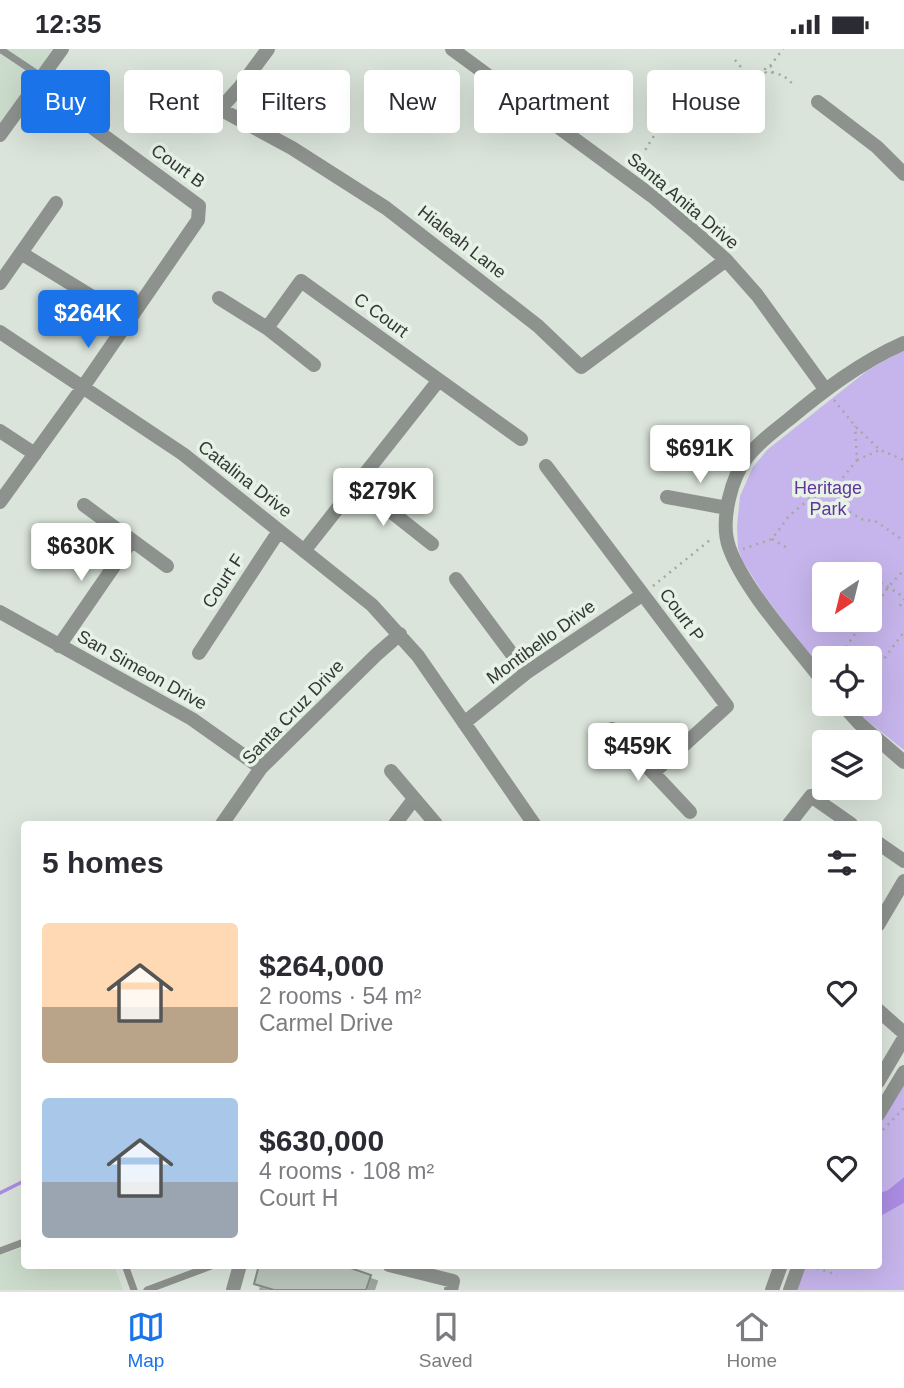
<!DOCTYPE html>
<html lang="en">
<head>
<meta charset="utf-8">
<style>
	body { margin:0; font-family:Arial,sans-serif; background:#f2f2f3; color:#2b2b33; height:100vh; display:flex; flex-direction:column; font-size:26px; white-space:nowrap }
	* { box-sizing:border-box; margin:0 }
	p { font-size:23px; color:#7c7c81 }
	.icon { flex:none; width:38px; height:38px; fill:none; stroke:currentColor; stroke-width:2; stroke-linecap:round; stroke-linejoin:round }
	.map { position:relative; flex:1; overflow:hidden }
	.details { position:absolute; left:21px; top:772px; width:861px; height:448px; display:flex; flex-direction:column; background:#fff; border-radius:7px; box-shadow:0 7px 28px #0002 }
	.details>* { flex:none }
	.guide { position:absolute; left:21px; top:21px; width:863px; height:63px; display:flex; gap:14px }
	.needle { width:46px; rotate:215deg }
	.buttons { position:absolute; left:812px; top:513px; display:grid; gap:14px }
	.buttons a { display:grid; place-items:center; width:70px; height:70px; border-radius:7px; background:#fff; box-shadow:0 7px 28px #0002; font-size:35px }
	.price { position:absolute; translate:-50% -60px; padding:0 16px; border-radius:7px; background:#fff; color:#222; font-size:23px; line-height:46px; filter:drop-shadow(0 2px 4px #0008) }
	.price::after { content:''; position:absolute; left:50%; top:42px; width:21px; height:16px; margin-left:-10px; background:inherit; clip-path:polygon(0 0,100% 0,50% 100%) }
	.price.active { background:#1a73e8; color:#fff }
	ul { padding:0; list-style:none }
	li { display:flex; align-items:center; gap:21px; height:175px; padding:0 21px }
	li span { display:grid; place-items:center; flex:none; width:196px; height:140px; border-radius:7px; color:#555 }
	li>.icon { margin-inline-start:auto }
	span .icon { width:84px; height:84px; fill:#fffc; stroke-width:1 }
	li b { font-size:30px }
	h2 { display:flex; justify-content:space-between; align-items:center; height:84px; padding:0 21px; font-size:30px }
	.chip { padding:0 24px; border-radius:7px; background:#fff; box-shadow:0 7px 28px #0002; font-size:24px; line-height:63px }
	.chip.active { background:#1a73e8; color:#fff }
	.status { display:flex; justify-content:space-between; align-items:center; height:49px; padding:0 35px; background:#fff; direction:ltr }
	.status svg { height:19px; fill:currentColor }
	.tabs { display:flex; justify-content:space-around; align-items:center; height:98px; border-top:2px solid #e1e1e2; background:#fff; font-size:19px; color:#7c7c81 }
	.tabs a { display:grid; justify-items:center; gap:4px }
	.tabs .active { color:#1a73e8 }
	.map>svg:first-child { display:block }
	.built { fill:#ccdccc }
	.green { fill:#c6b5ec; fill-rule:evenodd }
	.water { fill:#ab8ce4 }
	.lines { fill:none; stroke-linecap:round; stroke-linejoin:round }
	.stream { stroke:#ab8ce4; stroke-width:3.5 }
	.building { fill:#bbc5bb; stroke:#838d83; stroke-width:2; filter:url(#shadow) }
	.path { stroke:#a1a9a1; stroke-width:2.5; stroke-dasharray:2 5; stroke-linecap:butt }
	.service { stroke:#8e928e; stroke-width:7 }
	.minor { stroke:#8e928e; stroke-width:14 }
	.labels { text-anchor:middle; dominant-baseline:central; stroke-width:7; stroke-linejoin:round; paint-order:stroke }
	.street-label { font-size:18px; fill:#343834; stroke:#e7f2e7 }
	.park-label { font-size:18px; fill:#60349b; stroke:#e7f2e7 }
</style>
</head>
<body>
<div class="status"><b>12:35</b><svg viewBox="0 0 49 12"><path d="M0 12V9h3v3zM5 12V6h3v6zM10 12V3h3v9zM15 12V0h3v12zM26 1h20v11H26zM47 4h2v5h-2z"/></svg></div>
<div class="map">
<svg width="904" height="1241" viewBox="0 0 904 1241">
	<defs>
		<filter id="shadow"><feDropShadow dx="6" dy="6" stdDeviation="0" flood-color="#0004"/></filter>
	</defs>
	<rect width="100%" height="100%" fill="#dae4da"/>
	<path class="built" d="M0,0H54L0,76Z
		M24,1198V1216H114L123,1241H0V1206Z"/>
	<path class="green" d="M904,301V701L859,665L850,655L870,654V609H824V625L764,546L742,511L738,499L737,477L740,447L753,418L767,401L868,321ZM824,525H870V570H824Z
		M904,1034V1128L888,1141L879,1144L878,1076Z
		M904,1154V1241H797L805,1216H878L879,1168Z"/>
	<path class="water" d="M904,1128V1154L879,1168V1144L888,1141Z"/>
	<g class="lines">
		<path class="stream" d="M0,1144L24,1132"/>
	</g>
	<path class="building" d="M259,1216H342L371,1226L366,1241H274L254,1235Z"/>
	<g class="lines">
		<path class="path" d="M735,11L746,24
			M765 21a4 4 0 1 1 8 0a4 4 0 1 1-8 0Z
			M770,17L783,0
			M746 26a4 4 0 1 1 8 0a4 4 0 1 1-8 0Z
			M772,23L784,27L794,36
			M635,119C644,102 680,41 698,38C710,35 723,41 736,39L747,29
			M834,351L855,377L880,401L904,411
			M857,411L880,401
			M838,437L850,463L861,470L877,473L904,492
			M772,490L789,500
			M743,500L772,490L789,467L808,451L837,436L857,411L855,377
			M875,530L904,548
			M653,537L710,491L713,492
			M900,557L904,550
			M870,564L889,537L904,521
			M842,604L865,570
			M872,626L904,583
			M878,1086L904,1059
			M810,1217L837,1226"/>
		<path class="service" d="M0,0L42,28
			M0,1202L24,1193
			M125,1216L134,1241
			M147,1241L214,1216"/>
		<path class="minor" d="M268,0L240,38L220,60L292,99L386,159L538,277L581,318L726,211
			M452,0L652,147L696,184L726,211L757,246L825,340
			M818,53L877,98L904,125
			M0,86L62,0
			M21,204L130,271
			M0,234L56,154
			M219,249L267,279L314,316
			M267,279L301,232L521,390
			M0,283L183,405L372,556L418,607L534,775
			M0,382L35,405
			M546,417L727,657L653,724
			M356,435L432,495
			M667,448L727,459
			M0,453L83,338L198,171L199,157L66,59
			M84,456L167,517
			M304,502L439,331
			M456,530L526,624
			M0,563L192,670L261,719
			M59,597L132,491
			M199,604L279,482
			M824,634C796,597 744,541 729,498C720,472 731,428 748,407C759,393 774,382 788,371C824,341 861,313 904,294
			M841,654L859,674L904,713
			M464,674L526,624L642,546
			M612,680L690,763
			M391,722L436,775
			M222,775L261,719L376,606L400,585
			M395,775L414,750
			M789,775L811,747L851,775
			M878,794L904,812
			M878,876L904,832
			M878,961L904,984
			M878,1033L904,989
			M878,1066L904,1023
			M389,1216L453,1232L451,1241
			M233,1241L240,1216
			M772,1241L781,1216
			M790,1241L799,1216"/>
	</g>
	<g class="labels">
		<g class="street-label">
			<text transform="translate(178 117) rotate(36)">Court B</text>
			<text transform="translate(683 152) rotate(40)">Santa Anita Drive</text>
			<text transform="translate(462 193) rotate(38)">Hialeah Lane</text>
			<text transform="translate(381 266) rotate(36)">C Court</text>
			<text transform="translate(245 430) rotate(38)">Catalina Drive</text>
			<text transform="translate(223 532) rotate(-57)">Court F</text>
			<text transform="translate(682 566) rotate(53)">Court P</text>
			<text transform="translate(541 593) rotate(-36)">Montibello Drive</text>
			<text transform="translate(142 621) rotate(29)">San Simeon Drive</text>
			<text transform="translate(293 663) rotate(-46)">Santa Cruz Drive</text>
		</g>
		<g class="park-label">
			<text x="828" y="439">Heritage<tspan x="828" dy="21">Park</tspan></text>
		</g>
	</g>
</svg>
<div class="buttons">
<a><svg class="needle" viewBox="-14 -14 28 28"><path d="M0-13l5 13h-10z" fill="#e53935"/><path d="M0 13l5-13h-10z" fill="#7c7c81"/></svg></a>
<a><svg class="icon" aria-label="locate" viewBox="0 0 24 24"><circle cx="12" cy="12" r="6"/><path d="M12 2v4M12 18v4M2 12h4M18 12h4"/></svg></a>
<a><svg class="icon" aria-label="layers" viewBox="0 0 24 24"><path d="M12 4l9 5-9 5-9-5zM3 14l9 5 9-5"/></svg></a>
</div>
<b class="price active" style="left:88px;top:301px">$264K</b>
<b class="price" style="left:700px;top:436px">$691K</b>
<b class="price" style="left:383px;top:479px">$279K</b>
<b class="price" style="left:81px;top:534px">$630K</b>
<b class="price" style="left:638px;top:734px">$459K</b>
<div class="guide">
<a class="chip active">Buy</a>
<a class="chip">Rent</a>
<a class="chip">Filters</a>
<a class="chip">New</a>
<a class="chip">Apartment</a>
<a class="chip">House</a>
</div>
<section class="details">
<h2>5 homes<svg class="icon" aria-label="filters" viewBox="0 0 24 24"><path d="M4 7h16M4 17h16"/><circle cx="9" cy="7" r="2"/><circle cx="15" cy="17" r="2"/></svg></h2>
<ul>
<li><span style="background:linear-gradient(#ffd9b3 60%,#b9a48a 0)"><svg class="icon" aria-label="home" viewBox="0 0 24 24"><path d="M3 11l9-7 9 7M6 9v11h12V9"/></svg></span><div><b>$264,000</b><p>2 rooms · 54 m²</p><p>Carmel Drive</p></div><svg class="icon" aria-label="heart" viewBox="0 0 24 24"><path d="M12 20l-8-8c-3-5 5-10 8-4 3-6 11-1 8 4z"/></svg></li>
<li><span style="background:linear-gradient(#a9c7e8 60%,#9aa5b1 0)"><svg class="icon" aria-label="home" viewBox="0 0 24 24"><path d="M3 11l9-7 9 7M6 9v11h12V9"/></svg></span><div><b>$630,000</b><p>4 rooms · 108 m²</p><p>Court H</p></div><svg class="icon" aria-label="heart" viewBox="0 0 24 24"><path d="M12 20l-8-8c-3-5 5-10 8-4 3-6 11-1 8 4z"/></svg></li>
</ul>
</section>
</div>
<nav class="tabs">
<a class="active"><svg class="icon" aria-label="map" viewBox="0 0 24 24"><path d="M3 6l6-2 6 2 6-2v14l-6 2-6-2-6 2zM9 4v14M15 6v14"/></svg>Map</a>
<a><svg class="icon" aria-label="saved" viewBox="0 0 24 24"><path d="M7 4h10v16l-5-4-5 4z"/></svg>Saved</a>
<a><svg class="icon" aria-label="home" viewBox="0 0 24 24"><path d="M3 11l9-7 9 7M6 9v11h12V9"/></svg>Home</a>
</nav>
</body>
</html>
